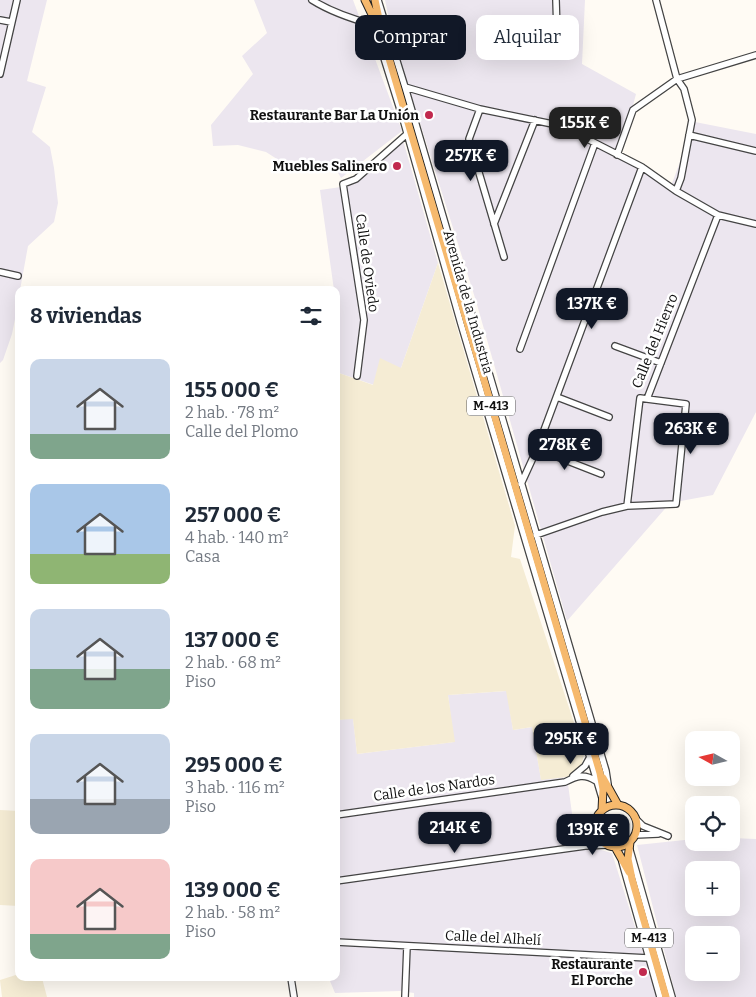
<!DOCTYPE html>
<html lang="es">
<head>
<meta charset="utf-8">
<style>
	body { margin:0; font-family:Bitter,serif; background:#f6f6f7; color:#1f2937; height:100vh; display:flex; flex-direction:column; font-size:19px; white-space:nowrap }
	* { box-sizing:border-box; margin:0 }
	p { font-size:16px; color:#747a83 }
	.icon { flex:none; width:28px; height:28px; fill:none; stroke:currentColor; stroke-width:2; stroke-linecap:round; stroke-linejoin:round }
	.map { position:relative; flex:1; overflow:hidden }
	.panel { position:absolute; left:15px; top:286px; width:325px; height:695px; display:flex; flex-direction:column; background:#fff; border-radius:10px; box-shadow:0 5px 20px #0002 }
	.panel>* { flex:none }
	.hud { position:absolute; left:355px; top:15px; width:325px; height:45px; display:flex; gap:10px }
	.needle { width:32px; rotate:278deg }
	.buttons { position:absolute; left:685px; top:731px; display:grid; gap:10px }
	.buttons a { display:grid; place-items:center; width:55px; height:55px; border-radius:10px; background:#fff; box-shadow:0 5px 20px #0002; font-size:25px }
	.price { position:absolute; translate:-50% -42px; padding:0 11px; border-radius:10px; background:#111827; color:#fff; font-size:16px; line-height:32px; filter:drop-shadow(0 1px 2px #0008) }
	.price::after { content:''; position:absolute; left:50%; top:30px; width:15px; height:11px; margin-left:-8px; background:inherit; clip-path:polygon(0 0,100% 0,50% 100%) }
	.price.active { background:#222; color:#fff }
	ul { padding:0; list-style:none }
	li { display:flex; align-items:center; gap:15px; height:125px; padding:0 15px }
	li span { display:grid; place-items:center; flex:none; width:140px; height:100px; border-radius:10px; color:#555 }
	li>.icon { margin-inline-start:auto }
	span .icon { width:60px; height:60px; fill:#fffc; stroke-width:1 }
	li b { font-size:21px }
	h2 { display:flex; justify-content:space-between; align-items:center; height:60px; padding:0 15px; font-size:21px }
	.chip { padding:0 18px; border-radius:10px; background:#fff; box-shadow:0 5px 20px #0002; font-size:18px; line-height:45px }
	.chip.active { background:#111827; color:#fff }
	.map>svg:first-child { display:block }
	.industrial { fill:#ece6ef; fill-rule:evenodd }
	.farmland { fill:#f5ecd4 }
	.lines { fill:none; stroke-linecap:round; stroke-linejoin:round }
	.minor-casing { stroke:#444; stroke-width:8 }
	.major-casing { stroke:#222; stroke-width:9 }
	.minor { stroke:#fff; stroke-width:5.5 }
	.major { stroke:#f6b96d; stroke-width:7 }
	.poi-dot { fill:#c1294e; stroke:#fff; stroke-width:2 }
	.labels { text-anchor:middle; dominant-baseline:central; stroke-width:5; stroke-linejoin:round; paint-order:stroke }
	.shield { fill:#fff; stroke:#585858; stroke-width:1 }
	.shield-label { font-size:12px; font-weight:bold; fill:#111 }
	.poi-label { font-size:14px; font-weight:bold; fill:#111; stroke:#fff; text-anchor:end }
	.street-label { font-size:14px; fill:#111; stroke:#fff }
</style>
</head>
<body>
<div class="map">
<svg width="756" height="997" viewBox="0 0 756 997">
	<rect width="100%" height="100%" fill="#fffbf4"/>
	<path class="industrial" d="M0,0H47L27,81L46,87L32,132L50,147L54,168L58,203L54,222L28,246L20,290H19V299L12,334L3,360L0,363Z
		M254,0H353L402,131L341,178L336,169L315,173L291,168L266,152L238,145L213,146L211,125L253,74L242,56L267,33Z
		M385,0H585L582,64L636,94L620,154L671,186L695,122L756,134V412L713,495L670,503L567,621L476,301L393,37Z
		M403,140L438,263L401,368L374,385L336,372V290H334L320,190L341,187Z
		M507,691L513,730L532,727L541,779L567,777L577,850L590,847L612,853L657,997H414V993L400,991L335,993L330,981L331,978H336V720L353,718L357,754L454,742L448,695Z
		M731,838L756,839V997H676L637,845L694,839V842H731ZM694,870H731V908H694ZM694,935H731V972H694Z"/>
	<path class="farmland" d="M438,263L515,526L511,557L520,559L584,753L582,764L576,774L567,777L541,780L532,727L513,730L506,691L448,695L455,742L357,754L353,719L336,720V372L373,385L380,358L401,368Z
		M0,810L19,811V906L0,905Z
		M19,974V978H42L47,997H2L0,980Z"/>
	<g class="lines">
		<g class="minor-casing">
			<path id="minor" d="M312,0C331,12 352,19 374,25
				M378,0L405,87L606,771L608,784
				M556,0L557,33
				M656,0L677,79L684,89L692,120L681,178L676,191
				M0,20L11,22
				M373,23L403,119L461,324L602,798
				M0,74L17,0
				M405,87L480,109L562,126L642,167L676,191L718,215L756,224
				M480,109L469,139L504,257
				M689,135L756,151
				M617,155L633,110L677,79L756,55
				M494,224L535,120
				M0,272L18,276
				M615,346L661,363
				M520,349L595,143
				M357,376L364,320L343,184L356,179L407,134
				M557,397L609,417
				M537,449L601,474
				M521,484L537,449L642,167
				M627,506L640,398L647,399L718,215
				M536,535L602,512L627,506L676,504L686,404L647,399
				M573,776L585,766L590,757
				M336,815L565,782C577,776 584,773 596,781
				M636,819L643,826L668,836
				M635,835L658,834
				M578,846L589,838L596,828
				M630,850L672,997
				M622,862L660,997
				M336,881L585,846L607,845
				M336,942L648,958
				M291,978L294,997
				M405,997L407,946"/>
		</g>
		<g class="major-casing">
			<path id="major" d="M365,0L379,29
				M375,0L383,38L600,773L603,789L602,810
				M603,778L618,805
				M595 826a21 21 0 1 1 42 0a21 21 0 1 1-42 0Z
				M630,842L628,859L632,879L666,997
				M615,847L629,872"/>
		</g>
		<use href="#minor" class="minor"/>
		<use href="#major" class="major"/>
	</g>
	<g class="poi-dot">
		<circle cx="429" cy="115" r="5"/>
		<circle cx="397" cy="166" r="5"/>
		<circle cx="643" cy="972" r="5"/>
	</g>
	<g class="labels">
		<g class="shield">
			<rect x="467" y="396.5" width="48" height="19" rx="4"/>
			<rect x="625" y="928.5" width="48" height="19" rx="4"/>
		</g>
		<g class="shield-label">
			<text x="491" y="406">M-413</text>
			<text x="649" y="938">M-413</text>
		</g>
		<g class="poi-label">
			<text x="419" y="115">Restaurante Bar La Unión</text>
			<text x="387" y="166">Muebles Salinero</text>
			<text x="633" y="964">Restaurante<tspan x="633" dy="16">El Porche</tspan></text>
		</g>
		<g class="street-label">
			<text transform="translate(367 263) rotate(82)">Calle de Oviedo</text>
			<text transform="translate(468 302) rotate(74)">Avenida de la Industria</text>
			<text transform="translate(655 341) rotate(-68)">Calle del Hierro</text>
			<text transform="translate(434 788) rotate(-8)">Calle de los Nardos</text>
			<text transform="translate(493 938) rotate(3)">Calle del Alhelí</text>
		</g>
	</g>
</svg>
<div class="buttons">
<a><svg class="needle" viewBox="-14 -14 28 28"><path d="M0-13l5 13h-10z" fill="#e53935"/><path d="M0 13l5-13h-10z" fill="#747a83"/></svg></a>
<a><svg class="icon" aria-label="locate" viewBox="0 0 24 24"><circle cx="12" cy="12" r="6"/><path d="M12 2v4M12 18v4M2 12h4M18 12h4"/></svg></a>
<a>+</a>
<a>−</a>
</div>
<b class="price active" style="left:585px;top:149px">155K €</b>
<b class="price" style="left:471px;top:182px">257K €</b>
<b class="price" style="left:592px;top:330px">137K €</b>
<b class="price" style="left:691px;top:455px">263K €</b>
<b class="price" style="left:565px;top:471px">278K €</b>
<b class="price" style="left:571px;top:765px">295K €</b>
<b class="price" style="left:455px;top:854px">214K €</b>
<b class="price" style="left:593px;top:856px">139K €</b>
<div class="hud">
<a class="chip active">Comprar</a>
<a class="chip">Alquilar</a>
</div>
<section class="panel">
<h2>8 viviendas<svg class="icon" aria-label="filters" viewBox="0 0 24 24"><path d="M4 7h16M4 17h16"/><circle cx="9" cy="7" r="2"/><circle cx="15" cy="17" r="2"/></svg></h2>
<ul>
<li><span style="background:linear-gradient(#c9d6e8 75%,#7fa58c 0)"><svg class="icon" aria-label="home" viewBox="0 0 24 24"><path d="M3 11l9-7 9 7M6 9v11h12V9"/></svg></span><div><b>155 000 €</b><p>2 hab. · 78 m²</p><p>Calle del Plomo</p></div></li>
<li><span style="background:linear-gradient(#a9c7e8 70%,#8fb573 0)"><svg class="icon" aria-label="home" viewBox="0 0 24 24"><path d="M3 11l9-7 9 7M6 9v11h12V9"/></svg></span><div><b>257 000 €</b><p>4 hab. · 140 m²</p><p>Casa</p></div></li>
<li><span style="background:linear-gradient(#c9d6e8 60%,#7fa58c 0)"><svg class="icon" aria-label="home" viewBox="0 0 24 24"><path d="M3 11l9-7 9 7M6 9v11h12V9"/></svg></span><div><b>137 000 €</b><p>2 hab. · 68 m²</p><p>Piso</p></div></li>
<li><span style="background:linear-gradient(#c9d6e8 65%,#9aa5b1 0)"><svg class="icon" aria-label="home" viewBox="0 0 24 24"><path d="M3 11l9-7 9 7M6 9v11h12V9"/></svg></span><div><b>295 000 €</b><p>3 hab. · 116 m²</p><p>Piso</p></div></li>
<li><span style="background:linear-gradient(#f6c9c9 75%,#7fa58c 0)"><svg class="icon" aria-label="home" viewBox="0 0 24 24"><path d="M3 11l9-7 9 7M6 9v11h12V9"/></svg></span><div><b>139 000 €</b><p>2 hab. · 58 m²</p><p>Piso</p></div></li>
</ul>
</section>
</div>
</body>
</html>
